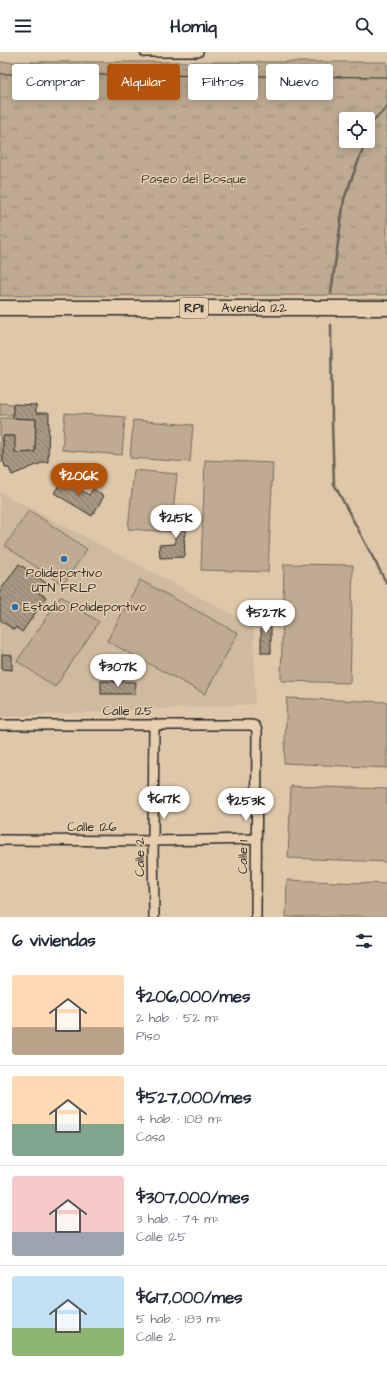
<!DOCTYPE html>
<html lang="es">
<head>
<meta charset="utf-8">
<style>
	body { margin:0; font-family:"Architects Daughter",sans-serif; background:#f2f2f3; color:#1f2937; height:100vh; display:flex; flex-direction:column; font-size:15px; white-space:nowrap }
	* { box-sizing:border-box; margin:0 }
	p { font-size:13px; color:#747a83 }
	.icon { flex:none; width:22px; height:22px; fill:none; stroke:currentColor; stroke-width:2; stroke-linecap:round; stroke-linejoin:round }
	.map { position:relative; height:865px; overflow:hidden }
	.details { display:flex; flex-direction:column; background:#fff; flex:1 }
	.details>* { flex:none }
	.top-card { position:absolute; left:12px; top:12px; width:363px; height:36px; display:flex; gap:8px }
	.tools { position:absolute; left:339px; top:60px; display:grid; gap:8px }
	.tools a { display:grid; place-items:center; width:36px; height:36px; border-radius:4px; background:#fff; box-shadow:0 2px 10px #0003; font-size:20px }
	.price { position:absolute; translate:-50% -34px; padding:0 9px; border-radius:14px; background:#fff; color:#222; font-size:13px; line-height:26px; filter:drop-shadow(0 1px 2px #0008) }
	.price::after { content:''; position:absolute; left:50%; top:24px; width:12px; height:9px; margin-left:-6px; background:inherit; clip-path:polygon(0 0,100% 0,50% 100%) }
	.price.selected { background:#b45309; color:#fff }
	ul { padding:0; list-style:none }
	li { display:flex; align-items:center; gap:12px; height:100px; padding:0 12px }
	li+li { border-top:1px solid #e0e1e3 }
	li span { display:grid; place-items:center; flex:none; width:112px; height:80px; border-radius:4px; color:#555 }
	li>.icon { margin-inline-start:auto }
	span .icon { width:48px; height:48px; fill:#fffc; stroke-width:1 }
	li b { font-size:17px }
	h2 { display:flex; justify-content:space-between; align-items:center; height:48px; padding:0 12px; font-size:17px }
	.chip { padding:0 14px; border-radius:4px; background:#fff; box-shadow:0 2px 10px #0003; font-size:14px; line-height:36px }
	.chip.selected { background:#b45309; color:#fff }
	header { display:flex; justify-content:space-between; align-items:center; height:52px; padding:0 12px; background:#fff; font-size:18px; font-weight:700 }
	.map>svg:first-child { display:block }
	.built { fill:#ceba9e }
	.grass { fill:#beab92; stroke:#746b5e }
	.park { fill:url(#park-tufts); stroke:#746b5e; fill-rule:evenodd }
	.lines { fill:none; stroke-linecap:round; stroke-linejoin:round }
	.stream { stroke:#6a6257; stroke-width:2.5 }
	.building { fill:url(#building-back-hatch); stroke:#2b2b2b }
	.minor-casing { stroke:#2b2b2b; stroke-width:12 }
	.trunk-casing { stroke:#2b2b2b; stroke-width:17 }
	.minor { stroke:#e7cfaf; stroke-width:9 }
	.trunk { stroke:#e7cfaf; stroke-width:14 }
	.tram { stroke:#2b2b2b; stroke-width:1 }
	.poi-dot { fill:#1f6fb2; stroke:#e7cfaf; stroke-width:1.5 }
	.labels { text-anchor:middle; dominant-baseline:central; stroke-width:3; stroke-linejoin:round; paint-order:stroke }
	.shield { fill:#e7cfaf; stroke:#635c53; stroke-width:1 }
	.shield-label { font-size:12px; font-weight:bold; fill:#2b2b2b }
	.park-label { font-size:13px; fill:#413e3a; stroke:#e7cfaf }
	.street-label { font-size:13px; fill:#2b2b2b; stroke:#e7cfaf }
	.poi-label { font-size:13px; fill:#2b2b2b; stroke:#e7cfaf }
</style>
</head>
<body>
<header><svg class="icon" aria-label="menu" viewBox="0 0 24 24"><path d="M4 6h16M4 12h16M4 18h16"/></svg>Homiq<svg class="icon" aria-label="search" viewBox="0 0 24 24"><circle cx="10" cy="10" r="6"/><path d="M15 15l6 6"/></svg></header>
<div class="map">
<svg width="387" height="865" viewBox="0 0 387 865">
	<defs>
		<pattern id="park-tufts" width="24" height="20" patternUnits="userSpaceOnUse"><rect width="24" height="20" fill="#beab92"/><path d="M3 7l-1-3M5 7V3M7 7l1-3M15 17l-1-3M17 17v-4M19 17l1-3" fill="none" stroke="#9b8b77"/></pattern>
		<pattern id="building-back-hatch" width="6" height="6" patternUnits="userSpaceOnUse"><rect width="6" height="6" fill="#a79883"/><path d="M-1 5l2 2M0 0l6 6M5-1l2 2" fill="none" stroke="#887c6b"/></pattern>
	</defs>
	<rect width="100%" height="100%" fill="#dfc8aa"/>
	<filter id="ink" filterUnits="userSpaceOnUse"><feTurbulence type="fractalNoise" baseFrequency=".025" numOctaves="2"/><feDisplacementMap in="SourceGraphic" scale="8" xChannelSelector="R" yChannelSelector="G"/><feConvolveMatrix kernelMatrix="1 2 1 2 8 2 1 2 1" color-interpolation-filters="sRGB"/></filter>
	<g filter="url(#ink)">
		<path class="built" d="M0,440L254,574L255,652L0,665Z"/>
		<path class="grass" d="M0,351L13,352V363H0Z
			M65,361L125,365L122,403L62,398Z
			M0,366L36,367L35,400L15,401L14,384H3V409L0,411Z
			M133,368L193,373L190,410L130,406Z
			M205,408L273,411L268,520L201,518Z
			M134,418L177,422L171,480L128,477Z
			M29,458L87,497L63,533L5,494Z
			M284,512L353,513L350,631L281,629Z
			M140,528L238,581L205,642L107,589Z
			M61,544L99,570L55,635L17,609Z
			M287,646L387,650V716L284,711Z
			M291,734L387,737V810L288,806Z
			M287,828L387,832V865H286Z"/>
		<path class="park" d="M0,10H387V243L0,244ZM346,67H368V89H346Z"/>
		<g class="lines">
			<path class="stream" d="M368,83L373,69L387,55
				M331,241L344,147L366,89
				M331,273L332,371L334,432L387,532"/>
		</g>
		<path class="building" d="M13,352L36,353V361H49L48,410H44L12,423L9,416H6L3,409V384H15V401L35,400L36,367L13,366Z
			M63,427L89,443L93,437L104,444L92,464L54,441Z
			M175,460H185L186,483H184L185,505L160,506L159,493L175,492Z
			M19,512L46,531L39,541L46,545L22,580L16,575L14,578L0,568V539Z
			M261,564H271V601H261Z
			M2,602L12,603V618L2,617Z
			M101,629L136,630L135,642H101Z"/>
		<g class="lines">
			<g class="minor-casing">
				<path id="minor" d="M145,0H198
					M0,673H250L255,674L257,679L256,865
					M0,788L153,789L256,787
					M154,865L153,789L154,672"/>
			</g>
			<g class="trunk-casing">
				<path id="trunk" d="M0,256H387"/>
			</g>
			<use href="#minor" class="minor"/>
			<use href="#trunk" class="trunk"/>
			<path class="tram" d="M0,22L387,25"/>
		</g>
	</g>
	<g class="poi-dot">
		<circle cx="64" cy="507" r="4"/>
		<circle cx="15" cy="555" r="4"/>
	</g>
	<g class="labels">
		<rect class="shield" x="180" y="246" width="28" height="20" rx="3"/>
		<g class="shield-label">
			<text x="194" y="256">RP11</text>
		</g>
		<g class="park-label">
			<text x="194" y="127">Paseo del Bosque</text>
		</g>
		<g class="street-label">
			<text x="254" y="256">Avenida 122</text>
			<text x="128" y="659">Calle 125</text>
			<text x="92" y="775">Calle 126</text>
			<text transform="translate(140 805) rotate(-90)">Calle 2</text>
			<text transform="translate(243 805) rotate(-90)">Calle 1</text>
		</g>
		<g class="poi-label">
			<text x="64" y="521">Polideportivo<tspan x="64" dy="15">UTN FRLP</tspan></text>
			<text x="23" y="555" text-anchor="start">Estadio Polideportivo</text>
		</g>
	</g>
</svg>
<div class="tools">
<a><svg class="icon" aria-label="locate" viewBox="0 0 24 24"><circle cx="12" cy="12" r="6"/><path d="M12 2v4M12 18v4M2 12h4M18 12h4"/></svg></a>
</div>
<b class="price selected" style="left:79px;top:445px">$206K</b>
<b class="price" style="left:176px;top:487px">$215K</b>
<b class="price" style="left:266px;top:582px">$527K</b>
<b class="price" style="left:118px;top:636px">$307K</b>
<b class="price" style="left:164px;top:768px">$617K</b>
<b class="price" style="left:246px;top:770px">$253K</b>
<div class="top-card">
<a class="chip">Comprar</a>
<a class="chip selected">Alquilar</a>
<a class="chip">Filtros</a>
<a class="chip">Nuevo</a>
</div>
</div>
<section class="details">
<h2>6 viviendas<svg class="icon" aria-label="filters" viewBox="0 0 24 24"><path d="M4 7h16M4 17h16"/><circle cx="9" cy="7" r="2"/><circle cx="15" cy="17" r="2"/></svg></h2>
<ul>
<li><span style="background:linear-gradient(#ffd9b3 65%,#b9a48a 0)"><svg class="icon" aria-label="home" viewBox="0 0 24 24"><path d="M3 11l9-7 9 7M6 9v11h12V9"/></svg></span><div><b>$206,000/mes</b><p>2 hab. · 52 m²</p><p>Piso</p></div></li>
<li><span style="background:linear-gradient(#ffd9b3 60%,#7fa58c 0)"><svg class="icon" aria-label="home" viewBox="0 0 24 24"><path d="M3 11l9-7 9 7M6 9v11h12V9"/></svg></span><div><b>$527,000/mes</b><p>4 hab. · 108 m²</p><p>Casa</p></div></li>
<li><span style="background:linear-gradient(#f6c9c9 70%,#9aa5b1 0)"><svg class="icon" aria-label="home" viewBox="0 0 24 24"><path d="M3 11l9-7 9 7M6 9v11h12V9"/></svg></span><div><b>$307,000/mes</b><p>3 hab. · 74 m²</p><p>Calle 125</p></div></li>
<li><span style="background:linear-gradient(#bfe0f5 65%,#8fb573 0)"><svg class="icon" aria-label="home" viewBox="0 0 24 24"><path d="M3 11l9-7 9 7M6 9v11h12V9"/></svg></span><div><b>$617,000/mes</b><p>5 hab. · 183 m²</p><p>Calle 2</p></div></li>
</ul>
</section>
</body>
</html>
